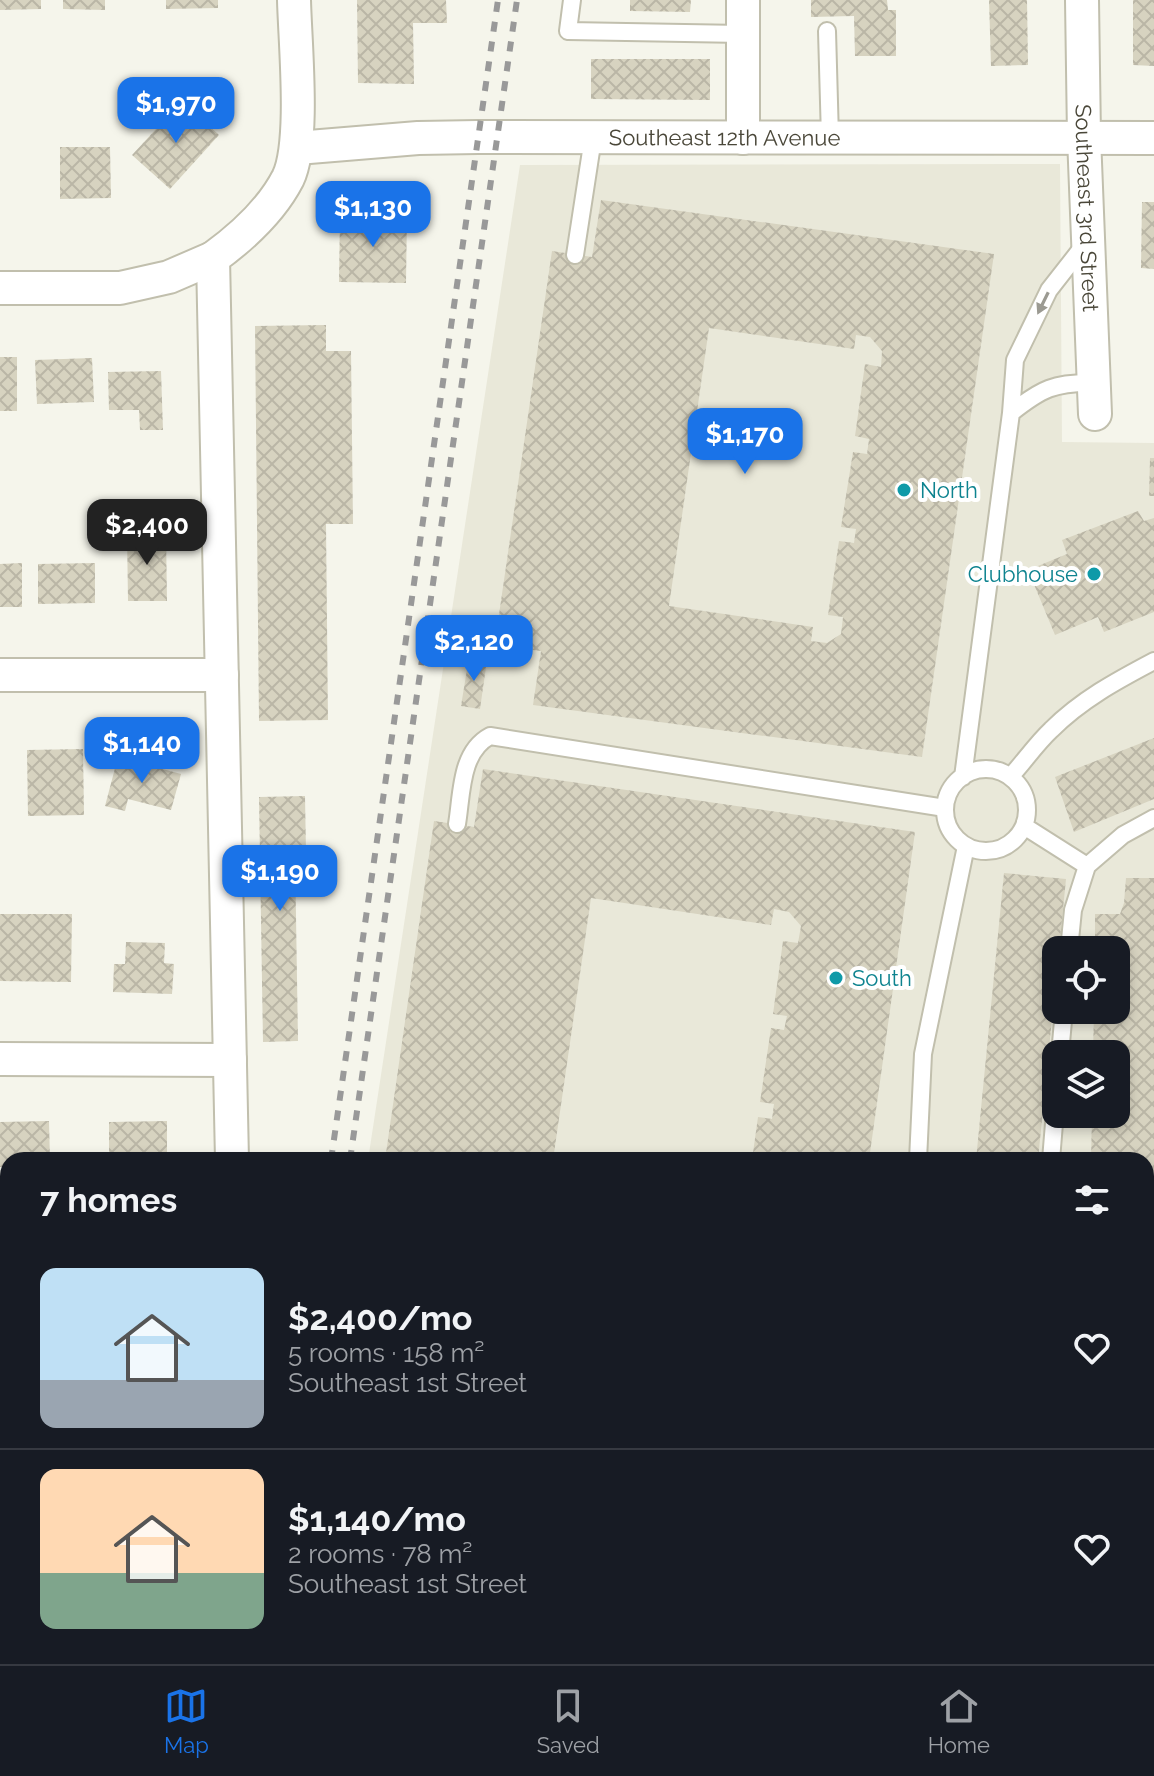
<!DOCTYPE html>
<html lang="en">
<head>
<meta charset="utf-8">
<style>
	body { margin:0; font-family:Raleway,sans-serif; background:#20242c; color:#f1f3f6; height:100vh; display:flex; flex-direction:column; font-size:30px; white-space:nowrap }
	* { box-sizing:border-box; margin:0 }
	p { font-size:26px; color:#9ea1a6 }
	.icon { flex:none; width:44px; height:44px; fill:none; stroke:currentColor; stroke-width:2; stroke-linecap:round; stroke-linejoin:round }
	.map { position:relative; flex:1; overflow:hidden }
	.panel { position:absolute; left:0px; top:1152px; width:1154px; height:512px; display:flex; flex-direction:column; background:#171b24; border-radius:24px 24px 0 0; box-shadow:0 4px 12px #0003 }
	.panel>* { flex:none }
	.tools { position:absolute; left:1042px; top:936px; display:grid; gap:16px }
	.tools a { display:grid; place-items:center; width:88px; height:88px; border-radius:16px; background:#171b24; box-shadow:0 4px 12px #0003; font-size:40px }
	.price { position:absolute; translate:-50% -68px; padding:0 18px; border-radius:16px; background:#1a73e8; color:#fff; font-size:26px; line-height:52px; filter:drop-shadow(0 2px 4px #0008) }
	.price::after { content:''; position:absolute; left:50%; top:48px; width:24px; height:18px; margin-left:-12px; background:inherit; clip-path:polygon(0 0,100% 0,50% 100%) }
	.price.active { background:#222; color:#fff }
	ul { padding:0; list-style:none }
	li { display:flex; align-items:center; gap:24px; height:200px; padding:0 40px }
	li+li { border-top:2px solid #363941 }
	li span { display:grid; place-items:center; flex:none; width:224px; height:160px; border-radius:16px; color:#555 }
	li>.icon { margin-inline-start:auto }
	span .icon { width:96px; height:96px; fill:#fffc; stroke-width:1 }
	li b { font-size:34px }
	h2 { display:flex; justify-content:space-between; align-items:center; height:96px; padding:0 40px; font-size:34px }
	.menu { display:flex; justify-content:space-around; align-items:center; height:112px; border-top:2px solid #363941; background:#171b24; font-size:22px; color:#9ea1a6 }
	.menu a { display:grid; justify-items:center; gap:4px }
	.menu .active { color:#1a73e8 }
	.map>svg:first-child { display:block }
	.residential { fill:#e9e8d9; fill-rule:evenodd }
	.commercial { fill:#f6f0d7 }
	.industrial { fill:url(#industrial-grid) }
	.building { fill:url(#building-cross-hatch); fill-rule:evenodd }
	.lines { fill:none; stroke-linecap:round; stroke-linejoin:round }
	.service-casing { stroke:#c1bfad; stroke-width:20 }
	.minor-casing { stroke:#c1bfad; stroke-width:36 }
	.secondary-casing { stroke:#d4d39b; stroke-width:48 }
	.service { stroke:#fff; stroke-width:16 }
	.minor { stroke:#fff; stroke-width:32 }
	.secondary { stroke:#fefecd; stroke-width:44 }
	.rail { stroke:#999; stroke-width:6; stroke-dasharray:10 10; stroke-linecap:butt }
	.oneway { fill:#9b9a92 }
	.culture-dot { fill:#0f9aa8; stroke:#fff; stroke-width:3 }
	.labels { text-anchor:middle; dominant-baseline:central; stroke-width:8; stroke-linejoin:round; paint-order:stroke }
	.street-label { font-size:22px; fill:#4a4739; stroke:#fff }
	.culture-label { font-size:22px; fill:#0d838f; stroke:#fff; text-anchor:start }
</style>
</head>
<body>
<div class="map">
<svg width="1154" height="1664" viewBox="0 0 1154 1664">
	<defs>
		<pattern id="industrial-grid" width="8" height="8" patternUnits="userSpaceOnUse" patternTransform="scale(2)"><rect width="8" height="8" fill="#e8e6df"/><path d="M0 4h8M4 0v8" fill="none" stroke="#c8c7c0"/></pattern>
		<pattern id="building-cross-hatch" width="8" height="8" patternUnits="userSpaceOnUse" patternTransform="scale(2)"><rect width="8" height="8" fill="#d7d3c0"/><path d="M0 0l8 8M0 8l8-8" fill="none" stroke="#bab6a6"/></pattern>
	</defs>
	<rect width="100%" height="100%" fill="#f5f5eb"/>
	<path class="residential" d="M1060,164L1062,442L1154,443V1398H1146V1160H368L520,165ZM1056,950H1116V1010H1056ZM1056,1054H1116V1114H1056Z"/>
	<path class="commercial" d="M1146,1513H1154V1664H325L327,1656H1146Z"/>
	<path class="industrial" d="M0,1517H8V1656H211L210,1664H0Z"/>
	<path class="building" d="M0,0H41V9L0,10Z
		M63,0H105V10L63,9Z
		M166,0H218V8L166,9Z
		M357,0H446L447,23H413L414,84L358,83Z
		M630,0H691L690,12L630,11Z
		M811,0H887L888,10H896V56H855L854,16L811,17Z
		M989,0H1027L1028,65L991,66Z
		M1133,0H1154V66L1133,65Z
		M591,59H710V100L591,99Z
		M182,101L219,135L170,189L132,155Z
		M60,147H110L111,198L60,199Z
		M601,200L994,254L922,757L533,705L541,651L501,646L503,636L496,635L552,251L592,257ZM709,328L854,349L856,335L870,337L882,351L881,367L865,364L855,436L869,439L867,454L853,452L841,527L856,529L854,543L839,541L828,615L843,617L841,634L827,643L811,641L813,627L669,606Z
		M1142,202H1154V269L1141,268Z
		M340,215L407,216L406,283L339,282Z
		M326,325V351H351L353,524H326L328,720L259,721L255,326Z
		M0,357H17V411H0Z
		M92,358L94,402L37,404L35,360Z
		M161,371L163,430H140L139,410H109L108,372Z
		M1150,458H1154V496H1149Z
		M1138,511L1144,521L1154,518V612L1104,632L1098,617L1055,635L1033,582L1037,580L1033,568L1067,554L1062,540Z
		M127,533H166L167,601H128Z
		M22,563V607H0V564Z
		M95,563V603L38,604V564Z
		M469,657L487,660L480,709L461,706Z
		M1154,738V799L1074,832L1055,777Z
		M83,749L84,815L28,816L27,750Z
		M118,757L181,774L171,810L128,799L125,811L105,806Z
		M483,769L915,832L869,1160H752L758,1117L772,1119L774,1104L760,1102L771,1028L784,1030L787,1016L773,1014L783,941L798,943L801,926L789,912L774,909L771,925L591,898L553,1160H385L434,821L474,827Z
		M305,796L306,853H295L298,1041L263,1042L259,797Z
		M1004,873L1066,879L1059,950H1056V978L1038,1160H976Z
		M1126,878H1154V1245H1146V1160H1091L1092,1114H1116V1054H1093L1094,1010H1116V950H1095V914H1120L1124,903Z
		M0,914H72L71,982L0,981Z
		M126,942L165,943L164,963L174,964L172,994L113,992L114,964H125Z
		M49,1121L50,1160H8V1167H0V1122Z
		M167,1121V1160H109V1122Z
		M1,1256H8V1289H1Z
		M1146,1298H1154V1387H1146Z
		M0,1553H8V1636H0Z
		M468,1656H556V1664H468Z
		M758,1656H805V1664H758Z"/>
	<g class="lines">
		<g class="service-casing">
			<path id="service" d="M572,0L568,31L743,34
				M827,31L830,138
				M575,255L593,138
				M1011,413C1041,389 1055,382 1094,383
				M945 810a41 41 0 1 1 82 0a41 41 0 1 1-82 0Z
				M963,777L1011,413L1015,360L1049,290L1085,244
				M1010,777C1024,762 1036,744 1051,730C1081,700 1116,681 1154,661
				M457,824C462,794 460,752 490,736L945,808
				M1024,826L1087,866L1123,835L1154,818
				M1069,950L1073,910L1087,866
				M1060,1054L1064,1010
				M918,1160L923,1054L966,846
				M1051,1160L1056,1099
				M1146,1274L1154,1275
				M1146,1634H1154
				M596,1656V1664
				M684,1656V1664
				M903,1656L904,1664
				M937,1656L938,1664
				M1105,1656V1664
				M127,1664V1656
				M389,1664L390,1656
				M1023,1664V1656"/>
		</g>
		<g class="minor-casing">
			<g id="minor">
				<path id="s1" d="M1082,0L1084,137L1095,414"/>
				<path d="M743,138V0"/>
				<path id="s2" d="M297,148L418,138L478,137L1154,138"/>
				<path d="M0,288H120L169,277L213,258"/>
				<path d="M0,675H222"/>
				<path d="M0,1059L230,1060"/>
				<path d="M232,1160L213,258C242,237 271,211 288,178C305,143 295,43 294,0"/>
			</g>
		</g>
		<g class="secondary-casing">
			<path id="secondary" d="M1146,1454H1154
				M0,1463H8"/>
		</g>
		<use href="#service" class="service"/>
		<use href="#minor" class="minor"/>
		<use href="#secondary" class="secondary"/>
		<path class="rail" d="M331,1160L498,0
			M350,1160L517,0
			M258,1664L260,1656
			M278,1664L279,1656"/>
	</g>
	<defs><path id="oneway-solid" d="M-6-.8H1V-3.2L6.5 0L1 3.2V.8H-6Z" transform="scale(2)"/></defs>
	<use class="oneway" href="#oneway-solid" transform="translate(1043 303) rotate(116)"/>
	<g class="culture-dot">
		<circle cx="904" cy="490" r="8"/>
		<circle cx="1094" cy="574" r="8"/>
		<circle cx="836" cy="978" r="8"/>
	</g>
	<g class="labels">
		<g class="street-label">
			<text stroke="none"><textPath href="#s2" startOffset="428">Southeast 12th Avenue</textPath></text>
			<text stroke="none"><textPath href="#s1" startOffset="208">Southeast 3rd Street</textPath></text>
		</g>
		<g class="culture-label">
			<text x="920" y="490">North</text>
			<text x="1078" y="574" text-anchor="end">Clubhouse</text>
			<text x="852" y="978">South</text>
		</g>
	</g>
</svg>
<div class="tools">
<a><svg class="icon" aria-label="locate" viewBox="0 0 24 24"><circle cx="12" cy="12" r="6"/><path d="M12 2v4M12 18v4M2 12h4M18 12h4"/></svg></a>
<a><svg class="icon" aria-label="layers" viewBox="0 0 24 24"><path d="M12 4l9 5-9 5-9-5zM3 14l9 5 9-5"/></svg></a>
</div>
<b class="price" style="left:176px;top:145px">$1,970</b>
<b class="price" style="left:373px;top:249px">$1,130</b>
<b class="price" style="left:745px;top:476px">$1,170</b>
<b class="price active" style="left:147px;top:567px">$2,400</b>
<b class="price" style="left:474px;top:683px">$2,120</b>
<b class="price" style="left:142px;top:785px">$1,140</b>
<b class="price" style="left:280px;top:913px">$1,190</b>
<section class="panel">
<h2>7 homes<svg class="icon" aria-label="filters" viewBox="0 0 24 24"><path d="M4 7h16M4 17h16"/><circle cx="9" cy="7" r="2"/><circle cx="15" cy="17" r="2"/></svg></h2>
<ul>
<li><span style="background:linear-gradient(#bfe0f5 70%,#9aa5b1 0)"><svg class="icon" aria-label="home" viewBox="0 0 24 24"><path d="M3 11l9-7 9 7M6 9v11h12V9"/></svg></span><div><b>$2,400/mo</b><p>5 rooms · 158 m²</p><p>Southeast 1st Street</p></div><svg class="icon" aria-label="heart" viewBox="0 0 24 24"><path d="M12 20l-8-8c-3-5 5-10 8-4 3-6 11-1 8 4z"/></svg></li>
<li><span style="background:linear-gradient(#ffd9b3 65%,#7fa58c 0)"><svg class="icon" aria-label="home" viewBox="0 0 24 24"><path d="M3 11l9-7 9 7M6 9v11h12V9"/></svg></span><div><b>$1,140/mo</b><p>2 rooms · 78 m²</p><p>Southeast 1st Street</p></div><svg class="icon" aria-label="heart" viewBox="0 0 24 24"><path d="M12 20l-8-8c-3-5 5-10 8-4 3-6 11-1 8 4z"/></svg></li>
</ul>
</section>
</div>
<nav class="menu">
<a class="active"><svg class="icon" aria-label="map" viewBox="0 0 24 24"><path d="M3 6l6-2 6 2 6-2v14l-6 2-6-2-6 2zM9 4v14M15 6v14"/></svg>Map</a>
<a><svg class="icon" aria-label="saved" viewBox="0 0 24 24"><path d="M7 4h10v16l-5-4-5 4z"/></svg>Saved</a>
<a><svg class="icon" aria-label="home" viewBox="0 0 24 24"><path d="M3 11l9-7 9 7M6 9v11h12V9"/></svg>Home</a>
</nav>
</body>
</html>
